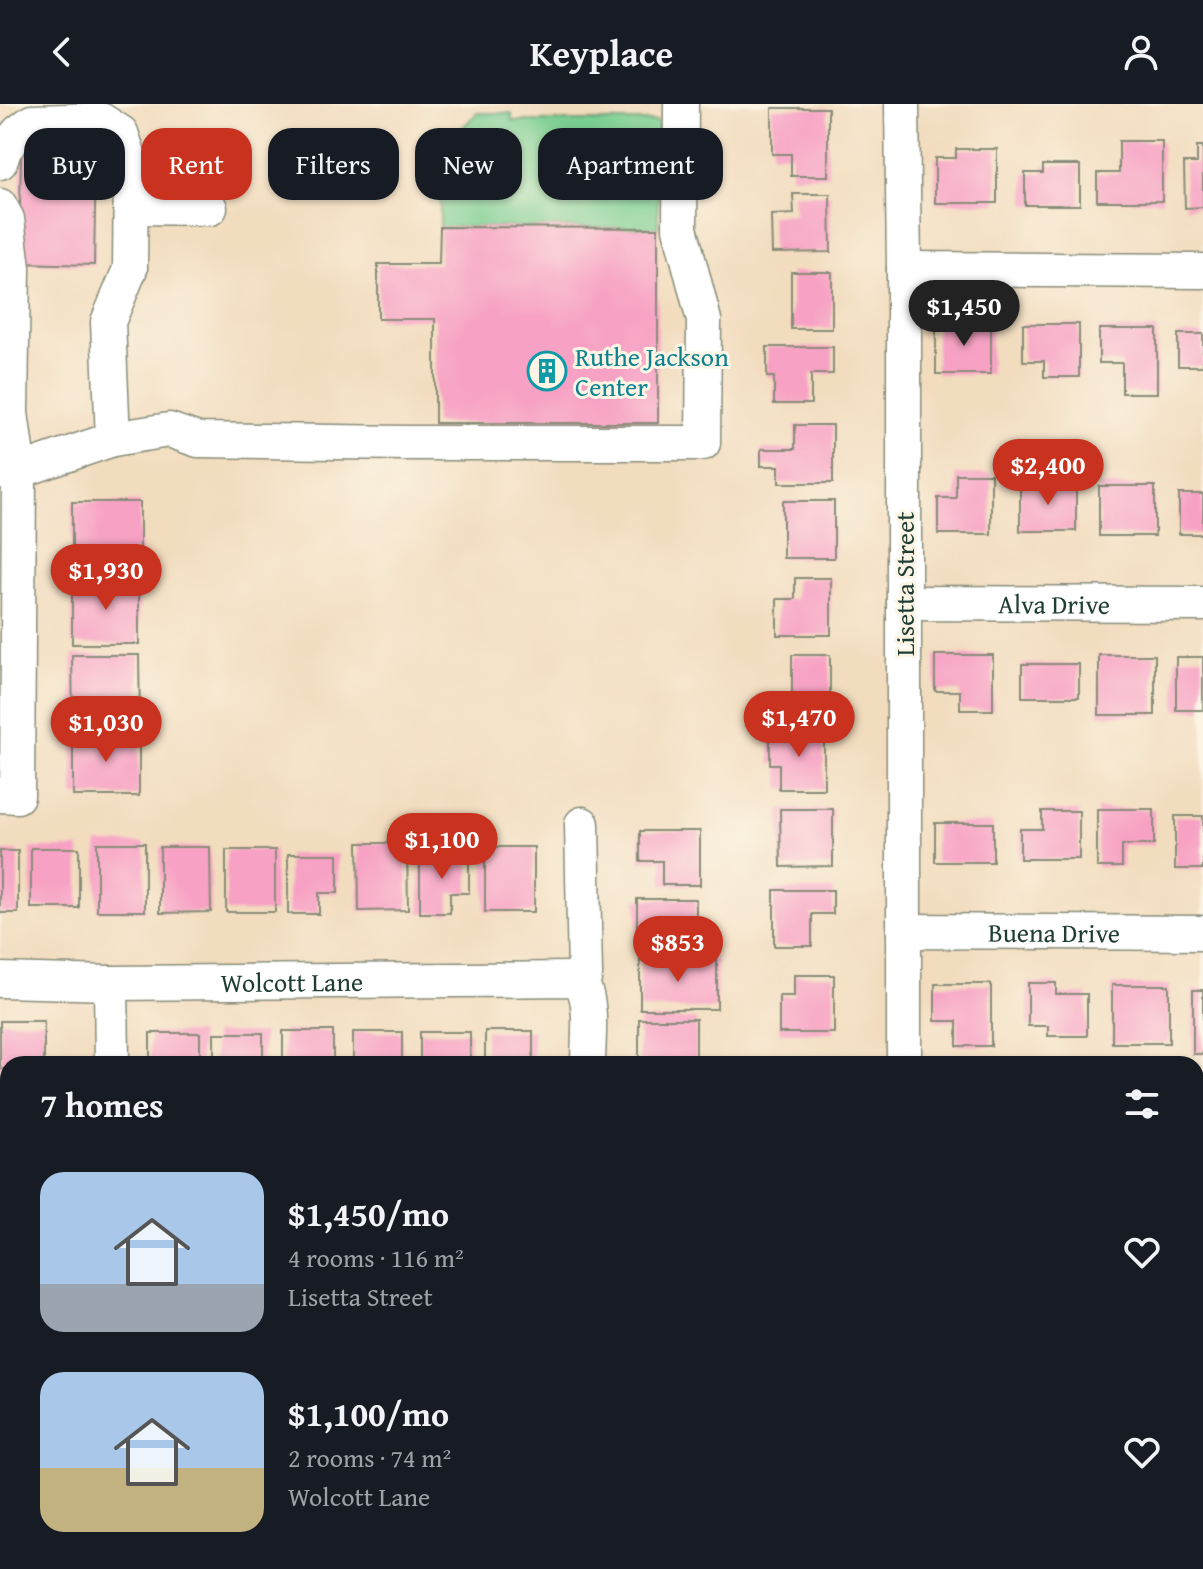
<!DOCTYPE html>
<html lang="en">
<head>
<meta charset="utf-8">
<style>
	body { margin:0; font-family:"Gentium Book Plus",serif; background:#20242c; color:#f1f3f6; height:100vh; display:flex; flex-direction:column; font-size:30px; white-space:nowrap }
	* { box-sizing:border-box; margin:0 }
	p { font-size:26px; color:#9ea1a6 }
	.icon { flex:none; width:44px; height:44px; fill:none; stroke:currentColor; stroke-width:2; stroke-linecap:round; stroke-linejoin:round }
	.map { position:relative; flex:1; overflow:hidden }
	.details { position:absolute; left:0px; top:952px; width:1204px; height:514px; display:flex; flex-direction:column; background:#171b24; border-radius:24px 24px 0 0; box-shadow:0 2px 6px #0004 }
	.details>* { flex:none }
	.guide { position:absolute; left:24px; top:24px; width:800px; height:72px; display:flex; gap:16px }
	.price { position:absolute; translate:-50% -68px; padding:0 18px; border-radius:28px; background:#c8321e; color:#fff; font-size:26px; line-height:52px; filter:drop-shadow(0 2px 4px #0008) }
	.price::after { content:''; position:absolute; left:50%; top:48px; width:24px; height:18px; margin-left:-12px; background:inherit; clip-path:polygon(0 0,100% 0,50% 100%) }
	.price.current { background:#222; color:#fff }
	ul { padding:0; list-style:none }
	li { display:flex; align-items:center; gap:24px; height:200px; padding:0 40px }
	li span { display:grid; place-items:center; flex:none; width:224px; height:160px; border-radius:24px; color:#555 }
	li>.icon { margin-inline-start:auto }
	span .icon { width:96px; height:96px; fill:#fffc; stroke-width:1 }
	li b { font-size:34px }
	h2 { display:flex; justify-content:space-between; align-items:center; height:96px; padding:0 40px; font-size:34px }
	.tag { padding:0 28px; border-radius:24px; background:#171b24; box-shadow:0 2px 6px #0004; font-size:28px; line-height:72px }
	.tag.current { background:#c8321e; color:#fff }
	header { display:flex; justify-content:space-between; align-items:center; height:104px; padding:0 40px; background:#171b24; font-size:36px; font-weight:700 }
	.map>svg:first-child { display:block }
	.green { fill:#7ace91; stroke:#4c8662; stroke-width:2 }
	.building { fill:#f7a2c4 }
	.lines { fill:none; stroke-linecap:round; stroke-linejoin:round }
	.minor-casing { stroke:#888c79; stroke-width:37 }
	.minor { stroke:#fff; stroke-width:34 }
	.labels { text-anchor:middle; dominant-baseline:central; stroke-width:6; stroke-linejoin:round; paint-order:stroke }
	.culture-label { font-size:26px; fill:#0d838f; stroke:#fcf5e5; text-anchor:start }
	.street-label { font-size:26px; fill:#1f3d34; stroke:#fcf5e5 }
</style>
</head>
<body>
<header><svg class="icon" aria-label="back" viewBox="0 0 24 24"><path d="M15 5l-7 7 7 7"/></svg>Keyplace<svg class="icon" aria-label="person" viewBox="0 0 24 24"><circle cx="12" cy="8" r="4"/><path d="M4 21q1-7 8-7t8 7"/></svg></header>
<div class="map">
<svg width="1203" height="1465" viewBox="0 0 1203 1465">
	<rect width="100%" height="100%" fill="#fcf5e5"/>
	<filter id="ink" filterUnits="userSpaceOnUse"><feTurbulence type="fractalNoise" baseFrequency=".0125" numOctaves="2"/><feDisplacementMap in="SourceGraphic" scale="16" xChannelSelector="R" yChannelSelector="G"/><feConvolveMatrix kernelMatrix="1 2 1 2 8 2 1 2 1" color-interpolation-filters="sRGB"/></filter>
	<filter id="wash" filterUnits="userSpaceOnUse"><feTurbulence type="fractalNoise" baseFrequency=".006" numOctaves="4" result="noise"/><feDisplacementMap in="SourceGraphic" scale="32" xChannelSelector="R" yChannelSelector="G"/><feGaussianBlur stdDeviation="1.8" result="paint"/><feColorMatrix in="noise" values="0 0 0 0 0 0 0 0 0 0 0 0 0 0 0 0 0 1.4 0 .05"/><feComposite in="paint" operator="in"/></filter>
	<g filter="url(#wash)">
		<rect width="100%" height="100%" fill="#f2dcbe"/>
		<path class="green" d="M477,9H512V17H658V124L440,123V58L458,40L452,34Z"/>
		<g id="blocks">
			<path class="building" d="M772,4H828V72H791V50H772Z
				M1119,37H1162V97H1097V69H1119Z
				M1197,42H1203V103L1185,104L1184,59H1197Z
				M956,45H997V99H935V54H956Z
				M21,49L96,51L94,161L19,159Z
				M1043,61H1080V101H1025V69H1043Z
				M793,90H830L831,148L772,149L771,111L794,110Z
				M440,123L658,124V319H435V215H378V160H439Z
				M791,168H832V225H791Z
				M936,218H991V270H936Z
				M1023,220H1079V273H1044V257H1023Z
				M1099,225H1157V289H1122V259H1099Z
				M1178,230H1203V262H1178Z
				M767,243H833V270H811V300H774V273H767Z
				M795,321H833V379H779V362H761V345H795Z
				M956,370H991V430H938V394H956Z
				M1020,379H1076V427H1020Z
				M1099,382H1155V432H1099Z
				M1179,390H1203V430H1179Z
				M783,397H834V454H783Z
				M72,398H140V463H72Z
				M795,474H831V531H777V495H795Z
				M72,475H139V540H72Z
				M72,551H139L140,616H73Z
				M792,551H830V607H792Z
				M935,551H993V606H960V587H935Z
				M1099,551H1155V611H1099Z
				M1176,553H1203V606H1176Z
				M1022,560H1079V593H1022Z
				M770,627H824V685H779V660H770Z
				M73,629H139V692H73Z
				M780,705H833V762L781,763Z
				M1097,705H1154V741H1122V763H1097Z
				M1042,707H1079V755H1020V725H1042Z
				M1175,712H1203V765H1175Z
				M935,719H993V758H935Z
				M640,727H700V781H662V757H640Z
				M97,739H145V807H97Z
				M358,739H407L408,806L359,807Z
				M160,743H210L211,808L160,809Z
				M485,743H534V808H485Z
				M31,744H79V804H31Z
				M226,746H275V808H226Z
				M0,747H18V809H0Z
				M288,750H338V789H319V810H288Z
				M420,750H469V789H450V809H420Z
				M774,786H833V810H812V842H774Z
				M637,795H696V846H637Z
				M640,855H717V905H640Z
				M794,871H834V929H779V892H794Z
				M1028,879H1056V890H1087V932H1048V922H1028Z
				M935,880H991V942H957V917H935Z
				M1112,881H1169V939H1112Z
				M1193,886H1203V950H1193Z
				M639,915H696V960H639Z
				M0,917H44V960H8V965H0Z
				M283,927H333V960H283Z
				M485,927H533V960H485Z
				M353,928H402V960H353Z
				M420,928H470V960H420Z
				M150,929H200V960H150Z
				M214,929H263V960H214Z
				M0,974H8V1023H0Z
				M0,1035H8V1084H0Z
				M0,1092H8V1141H0Z
				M0,1374H8V1448H0Z
				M145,1458H218L214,1465H141Z
				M344,1458H405V1465H344Z
				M478,1458H516V1465H478Z
				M640,1458H704V1465H640Z"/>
		</g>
	</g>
	<g filter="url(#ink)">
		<use href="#blocks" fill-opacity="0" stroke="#888c79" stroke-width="2"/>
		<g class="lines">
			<g class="minor-casing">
				<g id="minor">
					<path d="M902,0L904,165V960"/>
					<path d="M0,58L5,44L19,28L32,18L101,16L121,29L131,58L130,165L108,218L113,335"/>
					<path d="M0,102L7,115L13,164L11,309L19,367L17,692L0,691"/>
					<path d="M131,103L210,104"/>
					<path d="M904,165L1203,167"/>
					<path d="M0,367H19L113,335L169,326L198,336L406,339H703L704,216L680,124L681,0"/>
					<path id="s1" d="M904,499L1203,500"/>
					<path d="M582,720L585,871L582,880C593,901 588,936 588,960"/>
					<path id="s2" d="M904,827L1203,829"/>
					<path id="s3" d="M0,876L111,879L572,875L582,880"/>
					<path d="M111,879L112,960"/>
					<path d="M1196,1172H1203"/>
					<path d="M295,1458V1465"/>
					<path d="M592,1458V1465"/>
					<path d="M906,1458V1465"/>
				</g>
			</g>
			<use href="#minor" class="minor"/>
		</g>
	</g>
	<defs>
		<g id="building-ring" transform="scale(2)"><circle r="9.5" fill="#fcf5e5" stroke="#0f9aa8" stroke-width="1.5"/><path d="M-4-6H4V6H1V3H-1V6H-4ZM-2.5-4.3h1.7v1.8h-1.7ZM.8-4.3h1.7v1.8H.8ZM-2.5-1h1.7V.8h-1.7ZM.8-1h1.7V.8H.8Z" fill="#0f9aa8"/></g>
	</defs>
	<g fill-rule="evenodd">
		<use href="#building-ring" x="547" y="267"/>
	</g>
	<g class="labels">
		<g class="culture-label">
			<text x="575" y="252">Ruthe Jackson<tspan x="575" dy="30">Center</tspan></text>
		</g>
		<g class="street-label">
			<text transform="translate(904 480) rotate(-90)">Lisetta Street</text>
			<text stroke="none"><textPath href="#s1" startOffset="150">Alva Drive</textPath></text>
			<text stroke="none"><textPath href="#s2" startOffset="150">Buena Drive</textPath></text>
			<text stroke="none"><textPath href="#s3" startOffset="292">Wolcott Lane</textPath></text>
		</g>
	</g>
</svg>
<b class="price current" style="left:964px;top:244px">$1,450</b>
<b class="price" style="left:1048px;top:403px">$2,400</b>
<b class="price" style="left:106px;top:508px">$1,930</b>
<b class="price" style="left:799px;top:655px">$1,470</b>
<b class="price" style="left:106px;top:660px">$1,030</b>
<b class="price" style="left:442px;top:777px">$1,100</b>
<b class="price" style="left:678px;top:880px">$853</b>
<div class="guide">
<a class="tag">Buy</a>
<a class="tag current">Rent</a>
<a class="tag">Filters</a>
<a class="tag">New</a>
<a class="tag">Apartment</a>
</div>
<section class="details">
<h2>7 homes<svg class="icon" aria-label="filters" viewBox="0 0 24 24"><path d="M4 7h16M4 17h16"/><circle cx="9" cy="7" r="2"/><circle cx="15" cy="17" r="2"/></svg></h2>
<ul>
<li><span style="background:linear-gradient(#a9c7e8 70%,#9aa5b1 0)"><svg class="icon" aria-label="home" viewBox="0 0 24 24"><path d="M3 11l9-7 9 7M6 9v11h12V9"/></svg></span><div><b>$1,450/mo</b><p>4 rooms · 116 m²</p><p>Lisetta Street</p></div><svg class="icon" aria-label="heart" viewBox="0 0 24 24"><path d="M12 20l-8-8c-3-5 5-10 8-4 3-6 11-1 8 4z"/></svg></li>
<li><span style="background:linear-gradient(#a9c7e8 60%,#c2b280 0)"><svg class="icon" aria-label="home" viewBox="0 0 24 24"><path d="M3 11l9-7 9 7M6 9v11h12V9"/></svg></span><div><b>$1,100/mo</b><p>2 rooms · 74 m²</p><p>Wolcott Lane</p></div><svg class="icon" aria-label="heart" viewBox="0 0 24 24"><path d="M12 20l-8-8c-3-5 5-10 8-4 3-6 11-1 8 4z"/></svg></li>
</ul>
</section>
</div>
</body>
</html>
